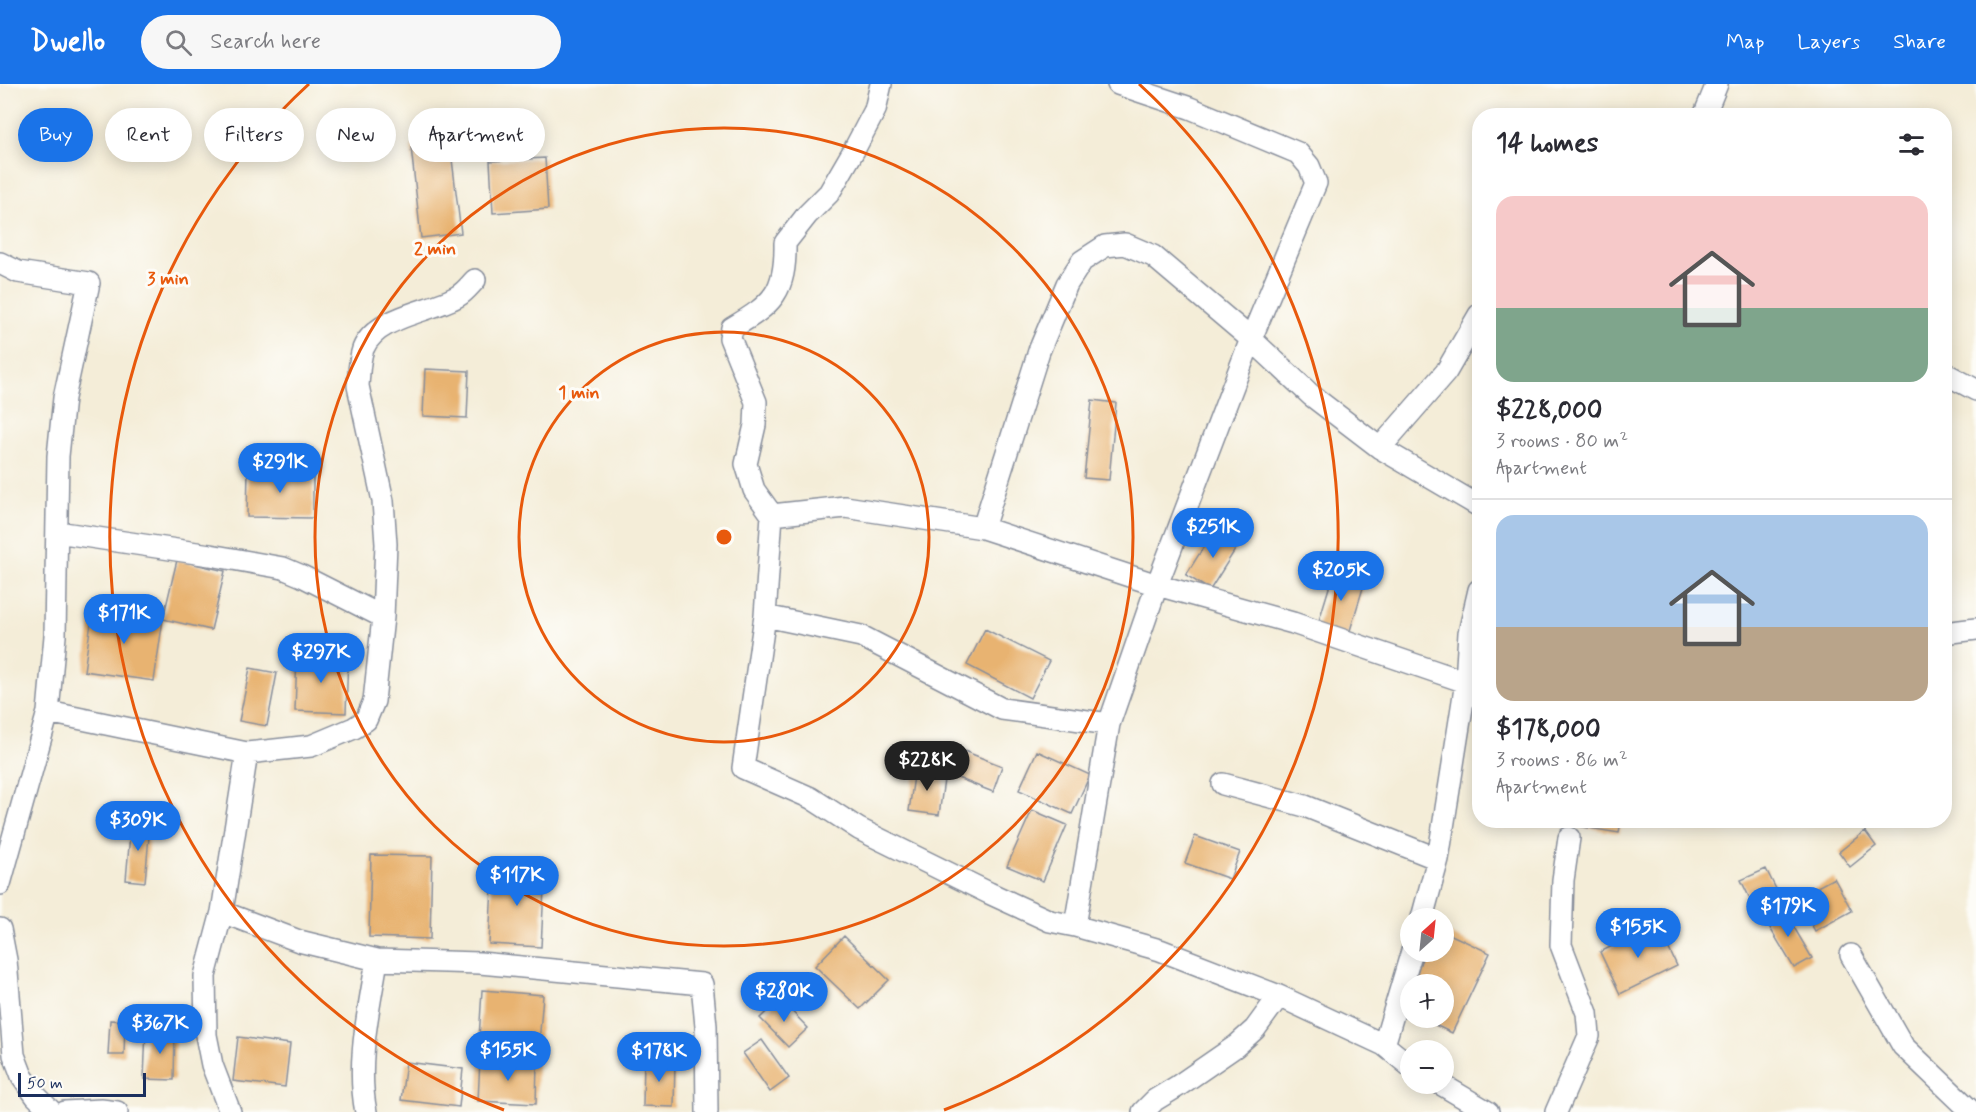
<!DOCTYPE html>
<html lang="en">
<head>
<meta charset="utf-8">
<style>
	body { margin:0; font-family:Mynerve,sans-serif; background:#f7f7f7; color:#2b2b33; height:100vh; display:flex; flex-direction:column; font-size:22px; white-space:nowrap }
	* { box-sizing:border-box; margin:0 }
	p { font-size:20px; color:#7c7c81 }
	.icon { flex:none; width:33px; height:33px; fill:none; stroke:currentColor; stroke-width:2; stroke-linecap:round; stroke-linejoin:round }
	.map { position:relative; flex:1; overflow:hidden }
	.details { position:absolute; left:1472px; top:24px; width:480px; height:720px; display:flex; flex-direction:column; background:#fff; border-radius:24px; box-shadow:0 3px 15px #0003 }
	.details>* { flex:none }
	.hud { position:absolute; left:18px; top:24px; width:570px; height:54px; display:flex; gap:12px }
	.needle { width:39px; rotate:27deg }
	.tools { position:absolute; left:1400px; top:824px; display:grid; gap:12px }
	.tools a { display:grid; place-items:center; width:54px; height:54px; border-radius:50%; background:#fff; box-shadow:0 3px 15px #0003; font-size:30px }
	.scale { position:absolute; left:18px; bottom:15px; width:128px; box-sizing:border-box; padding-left:6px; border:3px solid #1b2f5e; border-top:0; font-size:16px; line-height:21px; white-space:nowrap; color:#1b2f5e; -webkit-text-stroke:4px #fdfcf7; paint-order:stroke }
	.price { position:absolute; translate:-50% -51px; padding:0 14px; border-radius:21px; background:#1a73e8; color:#fff; font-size:20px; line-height:39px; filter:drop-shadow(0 2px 3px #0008) }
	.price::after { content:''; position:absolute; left:50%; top:36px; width:18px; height:14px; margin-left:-9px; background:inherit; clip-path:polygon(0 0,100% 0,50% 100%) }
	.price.selected { background:#222; color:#fff }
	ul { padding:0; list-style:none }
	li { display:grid; align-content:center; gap:12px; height:318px; padding:0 24px }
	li+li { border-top:2px solid #e1e1e2 }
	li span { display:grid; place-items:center; height:186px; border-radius:18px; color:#555 }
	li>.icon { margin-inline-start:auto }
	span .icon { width:108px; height:108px; fill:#fffc; stroke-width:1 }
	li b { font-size:26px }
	h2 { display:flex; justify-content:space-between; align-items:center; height:72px; padding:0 24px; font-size:26px }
	.pill { padding:0 21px; border-radius:27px; background:#fff; box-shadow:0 3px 15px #0003; font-size:21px; line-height:54px }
	.pill.selected { background:#1a73e8; color:#fff }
	header { display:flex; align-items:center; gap:36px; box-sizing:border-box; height:84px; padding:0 30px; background:#1a73e8; color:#fff }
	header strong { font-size:28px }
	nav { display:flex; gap:33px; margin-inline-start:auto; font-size:21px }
	.search { width:420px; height:54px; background:#f7f7f7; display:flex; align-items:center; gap:15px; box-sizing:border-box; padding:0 21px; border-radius:33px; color:#7c7c81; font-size:22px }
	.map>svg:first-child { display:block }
	.building { fill:#e8b371 }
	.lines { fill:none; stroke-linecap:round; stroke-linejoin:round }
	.minor-casing { stroke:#888e9b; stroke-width:24 }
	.minor { stroke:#fff; stroke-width:21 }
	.ring { fill:none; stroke:#e8590c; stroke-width:3 }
	.centre { fill:#e8590c; stroke:#fdfcf7; stroke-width:3 }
	.ring-label { font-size:18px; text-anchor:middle; font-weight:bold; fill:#e8590c; stroke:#fdfcf7; stroke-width:6; stroke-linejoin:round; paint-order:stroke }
</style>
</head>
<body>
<header>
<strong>Dwello</strong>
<div class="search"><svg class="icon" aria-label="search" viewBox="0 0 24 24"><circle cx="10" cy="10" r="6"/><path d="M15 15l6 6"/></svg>Search here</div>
<nav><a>Map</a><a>Layers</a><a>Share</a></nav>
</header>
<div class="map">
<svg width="1976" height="1028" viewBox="0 0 1976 1028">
	<rect width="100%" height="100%" fill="#fdfcf7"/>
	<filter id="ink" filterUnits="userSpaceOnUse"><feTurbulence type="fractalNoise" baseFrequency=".0167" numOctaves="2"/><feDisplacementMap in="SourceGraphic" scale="12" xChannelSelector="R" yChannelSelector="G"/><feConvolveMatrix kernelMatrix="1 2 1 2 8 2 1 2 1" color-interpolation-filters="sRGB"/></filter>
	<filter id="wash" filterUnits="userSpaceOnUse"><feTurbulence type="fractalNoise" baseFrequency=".008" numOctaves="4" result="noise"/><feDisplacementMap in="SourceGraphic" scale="24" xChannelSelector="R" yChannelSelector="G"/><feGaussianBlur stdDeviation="1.35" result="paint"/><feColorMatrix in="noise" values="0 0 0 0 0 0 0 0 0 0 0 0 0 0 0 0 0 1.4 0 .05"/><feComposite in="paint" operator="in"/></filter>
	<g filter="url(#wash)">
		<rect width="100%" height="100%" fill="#f4edd8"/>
		<g id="blocks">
			<path class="building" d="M450,59L461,149L421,154L411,63Z
				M545,74L548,125L493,129L490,77Z
				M425,285L469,287L467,334L423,332Z
				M1092,316L1116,319L1109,396L1084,394Z
				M248,385L313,386V434L247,433Z
				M1216,443L1240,458L1210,506L1186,491Z
				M177,476L225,487L211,546L163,535Z
				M1335,484L1366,494L1348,553L1317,543Z
				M93,525L163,535L154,597L84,587Z
				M985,545L1049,577L1030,614L967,581Z
				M297,570L348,572L346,629L295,627Z
				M250,584L277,589L267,642L239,637Z
				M954,663L1002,682L993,708L945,689Z
				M1037,667L1090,691L1072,730L1019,706Z
				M915,685L945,689L939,731L909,727Z
				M1032,726L1067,741L1043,797L1007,782Z
				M1577,736H1621L1619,749L1576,742Z
				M131,739L150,741L145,798L126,796Z
				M1865,747L1876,762L1850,783L1839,768Z
				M1195,752L1240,768L1230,795L1185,779Z
				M371,771L432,772L430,855L369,853Z
				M493,783L545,785L541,863L489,860Z
				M1766,785L1778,809L1753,821L1741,796Z
				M1834,794L1852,827L1815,847L1797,814Z
				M1782,823L1812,874L1794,884L1764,834Z
				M1657,840L1677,882L1620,910L1600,868Z
				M1443,847L1490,869L1452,949L1418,933H1443V900H1410L1426,867H1443Z
				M844,852L889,896L860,925L815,882Z
				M482,906L543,911L539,960L479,955Z
				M780,915L808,944L788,963L760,934Z
				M110,936L125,937L124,971H108Z
				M146,945L175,946L174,996L144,995Z
				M238,953L290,960L285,1003L233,997Z
				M762,956L789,994L770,1008L743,969Z
				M480,976L537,979L536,1020L478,1017Z
				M644,976L675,977L674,1023L643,1022Z
				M406,978L463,985L459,1023L401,1016Z"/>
		</g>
	</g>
	<g filter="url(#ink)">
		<use href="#blocks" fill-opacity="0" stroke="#888e9b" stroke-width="1.5"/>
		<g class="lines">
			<g class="minor-casing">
				<path id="minor" d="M881,0L875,26L854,66L829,109L807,131L785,159C786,208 773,220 732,244L730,254L756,318L755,341L746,380L754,406L772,431L765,532L743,684L811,714L859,745L989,809L1050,837L1075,842L1160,866L1279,912L1384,961
					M1704,32L1717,0
					M0,179L18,188L89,199L64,314L58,372L55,552L48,628L247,669L311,662L354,644L366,636L374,617L383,533L386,460L383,417L358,302C359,290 359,276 363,265C376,232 431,228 458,212C465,208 470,201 475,196
					M1944,289L1976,306
					M1380,364L1446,288L1479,231
					M772,431L845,423L983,444L1157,501L1293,539L1466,598
					M983,444L1039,267L1067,200L1082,177L1105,162L1125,160L1153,172L1251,255L1312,312L1380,364L1479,422
					M57,448L210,471L283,484L302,492L383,533
					M765,532L861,552L1002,625L1109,640
					M1944,549L1976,545
					M1223,700L1305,722L1438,775
					M0,800L48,628
					M222,828L299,857L377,876L480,879L702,900L706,942L707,1028
					M1422,834L1438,775L1466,598L1469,549L1479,506
					M1075,842L1109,640L1157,501L1251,255L1316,99L1309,82L1298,69L1190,24L1118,0
					M0,845L6,876L14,971L22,992L36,1012L52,1028
					M1851,871L1903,962L1972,1028
					M1410,982L1384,961L1412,867
					M1439,999L1488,1028
					M65,1028L101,1026L117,1028
					M230,1028L212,981L206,951L205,892L222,828L247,669
					M366,1028C356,978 369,926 377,876
					M1143,1028L1155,1016L1178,1002L1236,962L1255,945L1279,912
					M1556,1028L1589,952L1587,929L1561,861L1563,796L1569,754"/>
			</g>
			<use href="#minor" class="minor"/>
		</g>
	</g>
	<g class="ring">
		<circle cx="724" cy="453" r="205"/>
		<circle cx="724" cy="453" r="409"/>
		<path d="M504 1026A614 614 0 0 1 309 0M1139 0A614 614 0 0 1 944 1026"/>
	</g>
	<circle cx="724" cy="453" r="9" class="centre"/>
	<g class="ring-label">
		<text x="435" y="170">2 min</text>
		<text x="168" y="200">3 min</text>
		<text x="579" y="314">1 min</text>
	</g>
</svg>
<div class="tools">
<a><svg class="needle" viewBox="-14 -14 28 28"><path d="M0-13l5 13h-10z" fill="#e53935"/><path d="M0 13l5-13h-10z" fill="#7c7c81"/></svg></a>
<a>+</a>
<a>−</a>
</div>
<div class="scale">50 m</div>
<b class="price" style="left:280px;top:410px">$291K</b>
<b class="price" style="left:1213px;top:475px">$251K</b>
<b class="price" style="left:1341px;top:518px">$205K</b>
<b class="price" style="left:124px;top:561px">$171K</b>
<b class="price" style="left:321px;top:600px">$297K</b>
<b class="price selected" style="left:927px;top:708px">$228K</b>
<b class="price" style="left:138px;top:768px">$309K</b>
<b class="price" style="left:517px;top:823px">$117K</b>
<b class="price" style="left:1788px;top:854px">$179K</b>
<b class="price" style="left:1638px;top:875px">$155K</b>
<b class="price" style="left:784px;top:939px">$280K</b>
<b class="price" style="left:160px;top:971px">$367K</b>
<b class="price" style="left:508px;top:998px">$155K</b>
<b class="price" style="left:659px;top:999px">$178K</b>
<div class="hud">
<a class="pill selected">Buy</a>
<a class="pill">Rent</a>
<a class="pill">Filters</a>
<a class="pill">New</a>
<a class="pill">Apartment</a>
</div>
<section class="details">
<h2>14 homes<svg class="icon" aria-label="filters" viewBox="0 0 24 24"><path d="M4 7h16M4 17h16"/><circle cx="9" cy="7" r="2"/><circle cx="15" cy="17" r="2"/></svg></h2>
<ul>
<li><span style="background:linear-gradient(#f6c9c9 60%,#7fa58c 0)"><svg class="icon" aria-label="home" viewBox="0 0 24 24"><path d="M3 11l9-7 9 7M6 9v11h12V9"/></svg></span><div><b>$228,000</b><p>3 rooms · 80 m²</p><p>Apartment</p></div></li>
<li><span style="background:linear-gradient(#a9c7e8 60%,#b9a48a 0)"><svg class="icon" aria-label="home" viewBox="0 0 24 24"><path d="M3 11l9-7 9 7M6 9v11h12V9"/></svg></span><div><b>$178,000</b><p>3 rooms · 86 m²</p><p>Apartment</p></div></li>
</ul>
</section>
</div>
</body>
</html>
